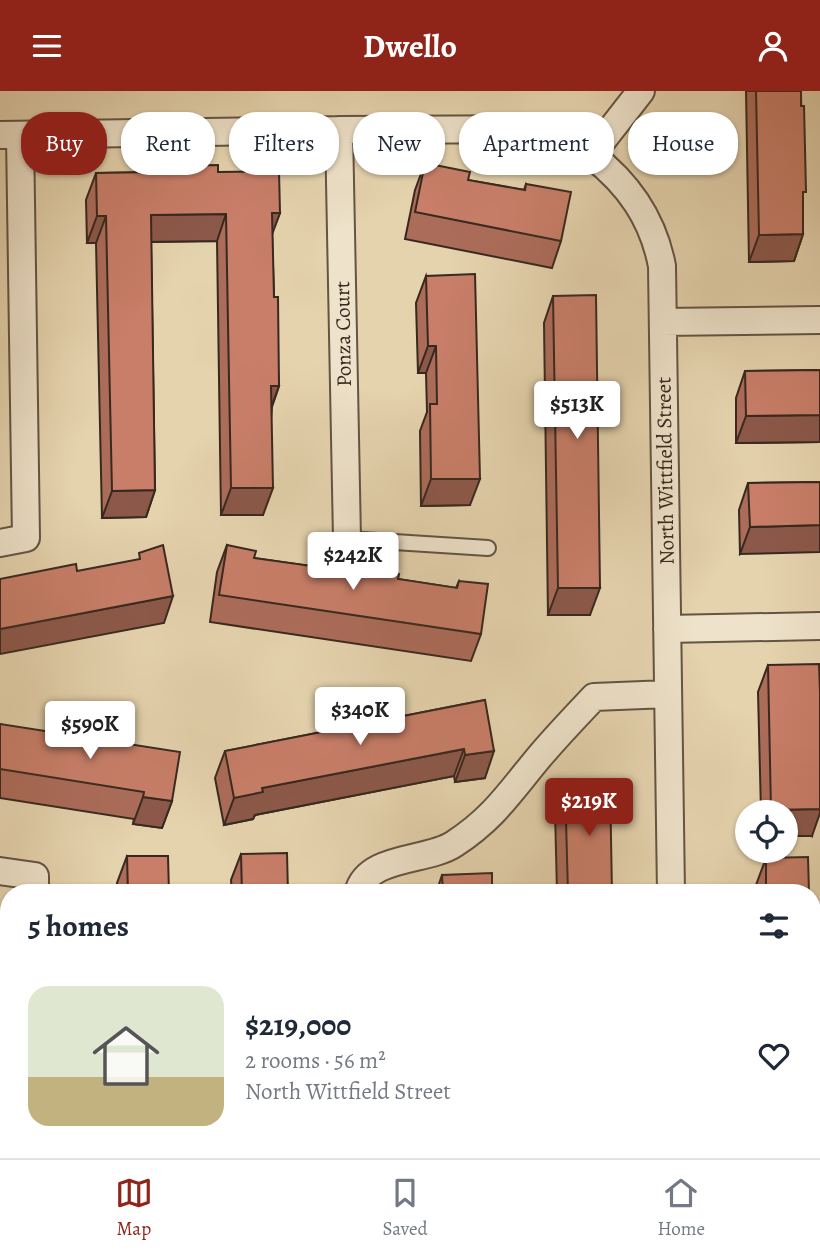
<!DOCTYPE html>
<html lang="en">
<head>
<meta charset="utf-8">
<style>
	body { margin:0; font-family:Alegreya,serif; background:#f2f2f3; color:#1f2937; height:100vh; display:flex; flex-direction:column; font-size:26px; white-space:nowrap }
	* { box-sizing:border-box; margin:0 }
	p { font-size:23px; color:#747a83 }
	.icon { flex:none; width:38px; height:38px; fill:none; stroke:currentColor; stroke-width:2; stroke-linecap:round; stroke-linejoin:round }
	.map { position:relative; flex:1; overflow:hidden }
	.panel { position:absolute; left:0px; top:793px; width:821px; height:275px; display:flex; flex-direction:column; background:#fff; border-radius:28px 28px 0 0; box-shadow:0 2px 5px #0004 }
	.panel>* { flex:none }
	.guide { position:absolute; left:21px; top:21px; width:779px; height:63px; display:flex; gap:14px }
	.buttons { position:absolute; left:735px; top:709px; display:grid; gap:14px }
	.buttons a { display:grid; place-items:center; width:63px; height:63px; border-radius:50%; background:#fff; box-shadow:0 2px 5px #0004; font-size:35px }
	.price { position:absolute; translate:-50% -60px; padding:0 16px; border-radius:7px; background:#fff; color:#222; font-size:23px; line-height:46px; filter:drop-shadow(0 2px 4px #0008) }
	.price::after { content:''; position:absolute; left:50%; top:42px; width:21px; height:16px; margin-left:-10px; background:inherit; clip-path:polygon(0 0,100% 0,50% 100%) }
	.price.active { background:#8f2418; color:#fff }
	ul { padding:0; list-style:none }
	li { display:flex; align-items:center; gap:21px; height:175px; padding:0 28px }
	li+li { border-top:2px solid #e0e1e3 }
	li span { display:grid; place-items:center; flex:none; width:196px; height:140px; border-radius:21px; color:#555 }
	li>.icon { margin-inline-start:auto }
	span .icon { width:84px; height:84px; fill:#fffc; stroke-width:1 }
	li b { font-size:30px }
	h2 { display:flex; justify-content:space-between; align-items:center; height:84px; padding:0 28px; font-size:30px }
	.tag { padding:0 24px; border-radius:28px; background:#fff; box-shadow:0 2px 5px #0004; font-size:24px; line-height:63px }
	.tag.active { background:#8f2418; color:#fff }
	header { display:flex; justify-content:space-between; align-items:center; height:91px; padding:0 28px; background:#8f2418; color:#fff; font-size:32px; font-weight:700 }
	.dock { display:flex; justify-content:space-around; align-items:center; height:98px; border-top:2px solid #e0e1e3; background:#fff; font-size:19px; color:#747a83 }
	.dock a { display:grid; justify-items:center; gap:4px }
	.dock .active { color:#8f2418 }
	.map>svg:first-child { display:block }
	.lines { fill:none; stroke-linecap:round; stroke-linejoin:round }
	.service-casing { stroke:#635443; stroke-width:18 }
	.minor-casing { stroke:#635443; stroke-width:30 }
	.service { stroke:#eee2ca; stroke-width:14 }
	.minor { stroke:#eee2ca; stroke-width:26 }
	.wall { fill:#ac6c5a; stroke:#38291f; stroke-width:2 }
	.shaded-wall { fill:#8c584a; stroke:#38291f; stroke-width:2 }
	.building { fill:#c87e69; stroke:#38291f; stroke-width:2 }
	.labels { text-anchor:middle; dominant-baseline:central; stroke-width:5; stroke-linejoin:round; paint-order:stroke }
	.street-label { font-size:21px; fill:#38291f; stroke:#eee2ca }
</style>
</head>
<body>
<header><svg class="icon" aria-label="menu" viewBox="0 0 24 24"><path d="M4 6h16M4 12h16M4 18h16"/></svg>Dwello<svg class="icon" aria-label="person" viewBox="0 0 24 24"><circle cx="12" cy="8" r="4"/><path d="M4 21q1-7 8-7t8 7"/></svg></header>
<div class="map">
<svg width="820" height="1067" viewBox="0 0 820 1067">
	<rect width="100%" height="100%" fill="#e5d3ae"/>
	<filter id="stains"><feTurbulence type="fractalNoise" baseFrequency=".00286" numOctaves="4"/><feColorMatrix values="0 0 0 0 .2 0 0 0 0 .09 0 0 0 0 .02 0 0 0 .5 -.17"/></filter>
	<radialGradient id="worn" r=".72"><stop offset=".6" stop-color="#630" stop-opacity="0"/><stop offset="1" stop-color="#630" stop-opacity=".3"/></radialGradient>
	<g class="lines">
		<g class="service-casing">
			<path id="service" d="M347,448L488,457"/>
		</g>
		<g class="minor-casing">
			<path id="minor" d="M641,0L591,64C629,93 653,128 662,175L671,802
				M339,39L347,448
				M0,44L339,39L544,38
				M663,231L820,229
				M0,452L26,447L20,44
				M667,538L820,535
				M0,780L35,785V802
				M358,802C367,764 427,771 454,753C494,727 510,701 540,665C557,645 576,625 594,606L668,603
				M38,1059V1067
				M359,1059V1067
				M675,1059V1067"/>
		</g>
		<use href="#service" class="service"/>
		<use href="#minor" class="minor"/>
	</g>
	<path class="wall" d="M746,0H801L803,143L794,170L749,171Z
		M425,72L468,89L524,99L526,93L561,150L552,177L405,148L415,99Z
		M157,75L218,81L280,122L272,141L274,206L279,295L272,316L263,424H221L217,150L151,151L155,399L146,426L102,427L96,152H87L86,109L96,82L155,81Z
		M426,185L470,414L421,415L420,340L427,321L426,282H418L416,212Z
		M553,205L590,524H548L544,232Z
		M820,279V351L736,352V307L745,280Z
		M820,391L740,463L739,419L748,392Z
		M227,454L254,467L310,475L312,470L398,488L456,497L459,490L481,543L471,570L210,531L217,481Z
		M768,574L819,601L812,745L786,721H761L758,601Z
		M485,609V687L455,691L454,685L255,724L253,728L224,734L215,687L225,660Z
		M0,633L172,710L162,737L133,733L134,728L0,707Z
		M565,693L612,802H557L555,720Z
		M241,763L288,802H232L231,789Z
		M127,765L169,802H117V792Z
		M766,767L809,802H756V794Z
		M442,784L492,802H436Z
		M118,1059H307V1067H115Z
		M454,1059H613V1067H454Z"/>
	<path class="shaded-wall" d="M272,122H280L270,149Z
		M226,123L217,150L141,151L151,124Z
		M97,125H106L96,152H87Z
		M803,143L794,170L749,171L759,144Z
		M428,255H436L426,282H418Z
		M271,295H279L269,322Z
		M820,324V351L736,352L746,325Z
		M431,388H480L470,414L421,415Z
		M231,397H273L263,424H221Z
		M155,399L146,426L102,427L112,400Z
		M820,434V461L740,463L750,436Z
		M558,497H600L590,524H548Z
		M173,505L164,532L0,563V538Z
		M464,658L454,685L255,724L253,728L224,734L234,707L262,697Z
		M494,660L485,687L455,691L465,664Z
		M143,706L172,710L162,737L133,733Z
		M820,718V722L812,745H786V721H771V719Z"/>
	<path class="building" d="M756,0H801V15H804L806,101H803V143L759,144Z
		M425,72L470,81L468,89L525,99L526,93L571,101L561,150L415,121Z
		M218,74V81L279,80L280,122H272L274,206H278L279,295H271L273,397H231L226,123L151,124L155,399L112,400L106,125H97L96,82L157,81V75Z
		M475,183L480,388H431L430,313H437L436,255H428L426,185Z
		M596,204L600,497H558L553,205Z
		M820,279V324L746,325L745,280Z
		M820,391V434L750,436L748,392Z
		M163,454L173,505L0,538V488L76,473L77,480L140,468L139,462Z
		M227,454L256,460L254,467L311,475L312,470L399,483L398,488L457,497L459,490L488,493L481,543L219,504Z
		M819,573L820,601V718L771,719L768,574Z
		M485,609L494,660L465,664L464,658L262,697L263,701L234,707L225,660Z
		M0,633L180,661L172,710L143,706L144,701L0,678Z
		M610,692L612,802H568L565,693Z
		M287,762L288,802H242L241,763Z
		M127,765H168L169,802H128Z
		M808,766L809,802H766V767Z
		M492,782V802H443L442,784Z
		M812,868H814L815,956H812V997Z
		M125,1059H307V1067H125Z
		M464,1059H613V1067H464Z"/>
	<g class="labels">
		<g class="street-label">
			<text transform="translate(343 243) rotate(-91)">Ponza Court</text>
			<text transform="translate(665 380) rotate(-91)">North Wittfield Street</text>
		</g>
	</g>
	<rect width="100%" height="100%" filter="url(#stains)"/>
	<rect width="100%" height="100%" fill="url(#worn)"/>
</svg>
<div class="buttons">
<a><svg class="icon" aria-label="locate" viewBox="0 0 24 24"><circle cx="12" cy="12" r="6"/><path d="M12 2v4M12 18v4M2 12h4M18 12h4"/></svg></a>
</div>
<b class="price" style="left:577px;top:350px">$513K</b>
<b class="price" style="left:353px;top:501px">$242K</b>
<b class="price" style="left:360px;top:656px">$340K</b>
<b class="price" style="left:90px;top:670px">$590K</b>
<b class="price active" style="left:589px;top:747px">$219K</b>
<div class="guide">
<a class="tag active">Buy</a>
<a class="tag">Rent</a>
<a class="tag">Filters</a>
<a class="tag">New</a>
<a class="tag">Apartment</a>
<a class="tag">House</a>
</div>
<section class="panel">
<h2>5 homes<svg class="icon" aria-label="filters" viewBox="0 0 24 24"><path d="M4 7h16M4 17h16"/><circle cx="9" cy="7" r="2"/><circle cx="15" cy="17" r="2"/></svg></h2>
<ul>
<li><span style="background:linear-gradient(#dfe7d0 65%,#c2b280 0)"><svg class="icon" aria-label="home" viewBox="0 0 24 24"><path d="M3 11l9-7 9 7M6 9v11h12V9"/></svg></span><div><b>$219,000</b><p>2 rooms · 56 m²</p><p>North Wittfield Street</p></div><svg class="icon" aria-label="heart" viewBox="0 0 24 24"><path d="M12 20l-8-8c-3-5 5-10 8-4 3-6 11-1 8 4z"/></svg></li>
</ul>
</section>
</div>
<nav class="dock">
<a class="active"><svg class="icon" aria-label="map" viewBox="0 0 24 24"><path d="M3 6l6-2 6 2 6-2v14l-6 2-6-2-6 2zM9 4v14M15 6v14"/></svg>Map</a>
<a><svg class="icon" aria-label="saved" viewBox="0 0 24 24"><path d="M7 4h10v16l-5-4-5 4z"/></svg>Saved</a>
<a><svg class="icon" aria-label="home" viewBox="0 0 24 24"><path d="M3 11l9-7 9 7M6 9v11h12V9"/></svg>Home</a>
</nav>
</body>
</html>
